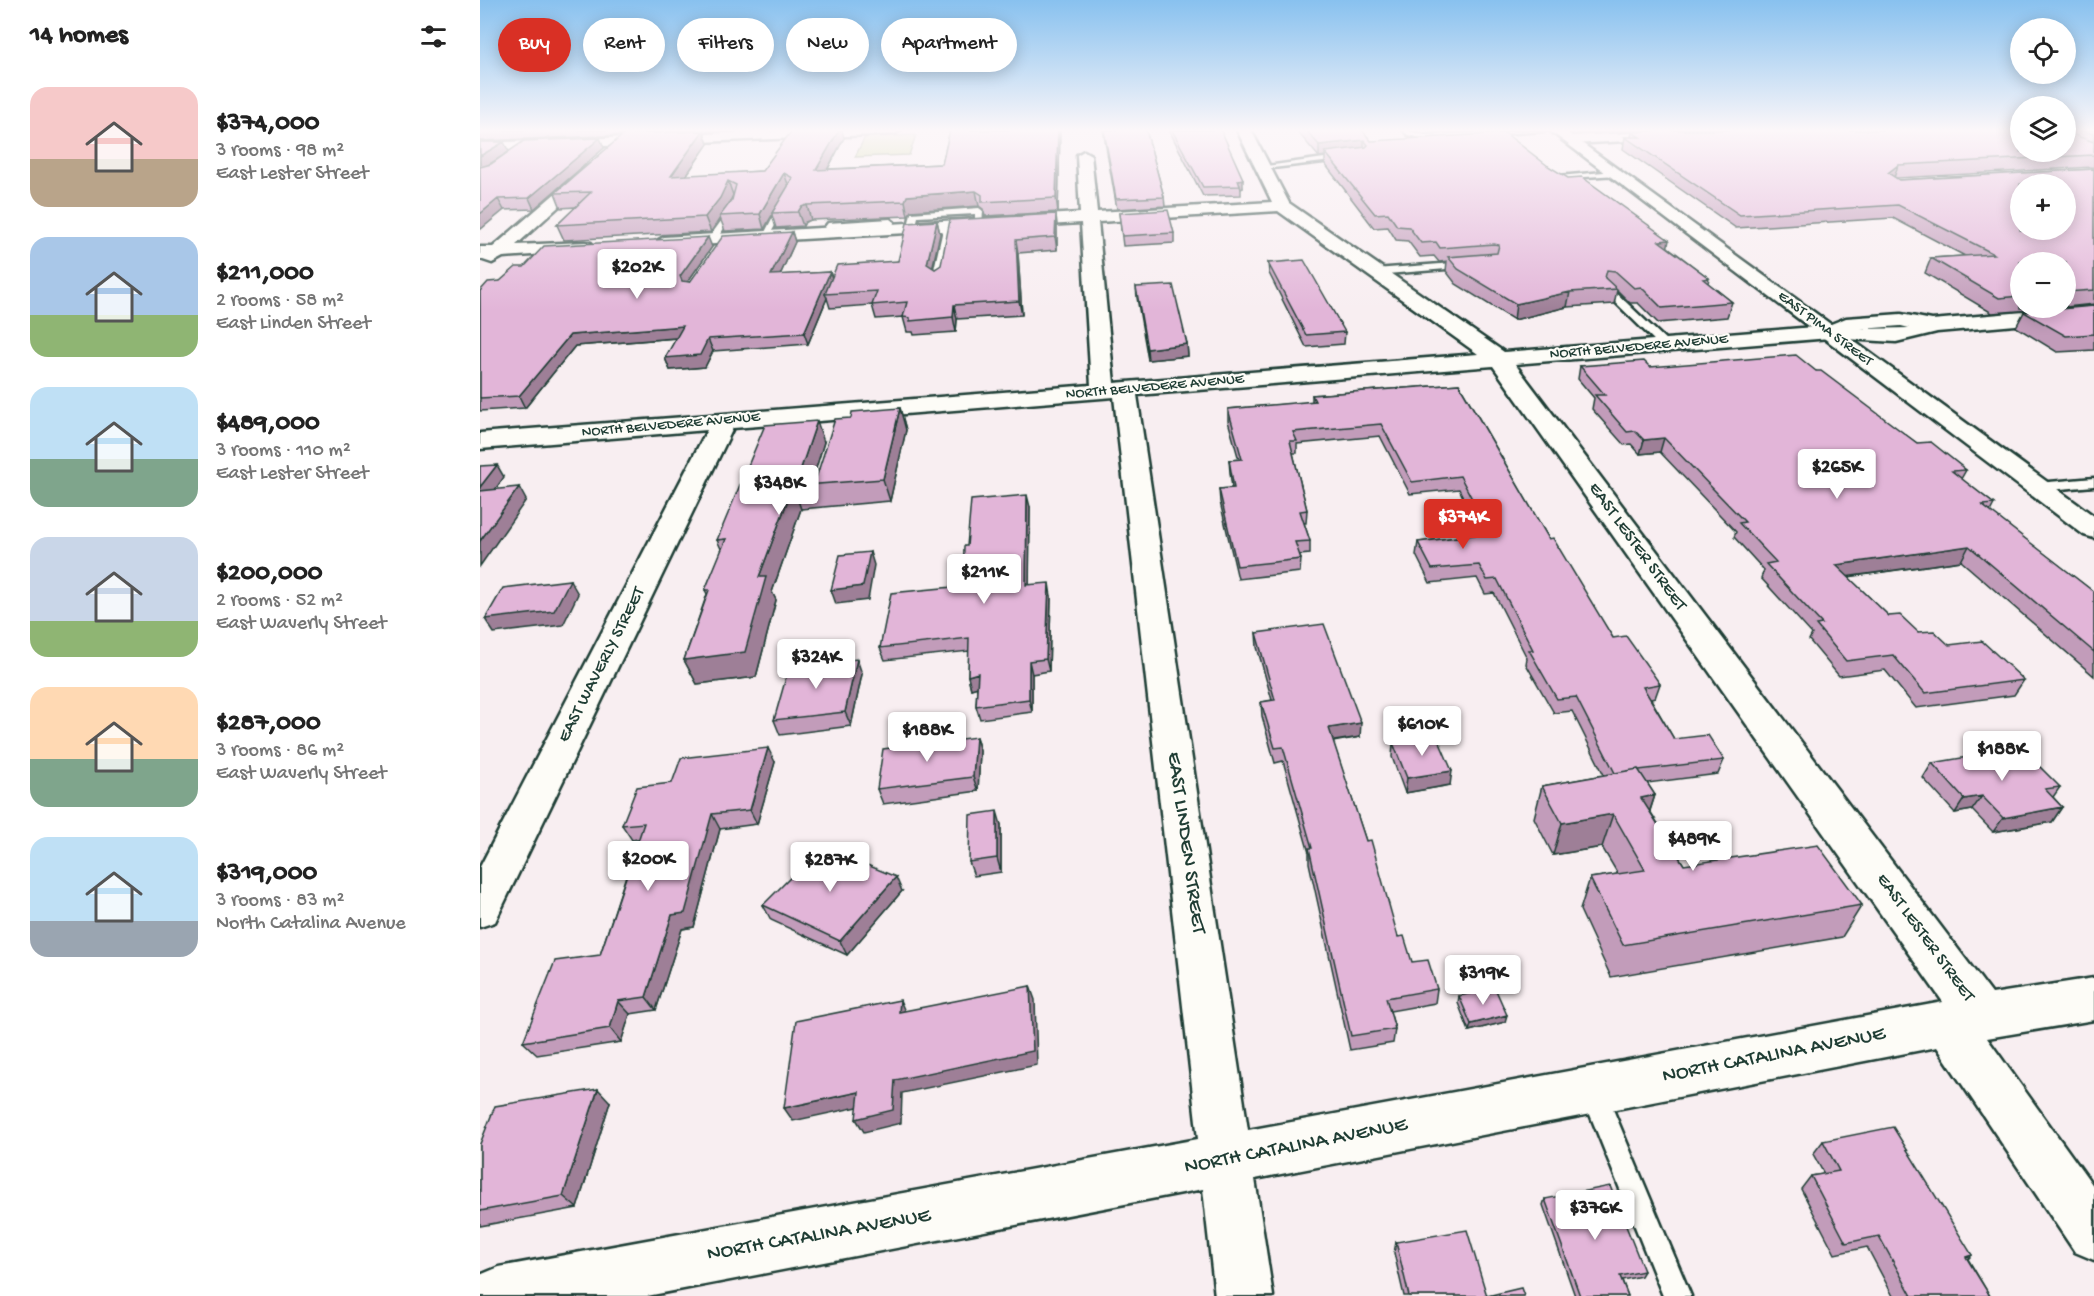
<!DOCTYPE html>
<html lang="en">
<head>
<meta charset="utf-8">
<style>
	body { margin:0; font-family:"Gochi Hand",sans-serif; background:#f6f6f6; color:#222; height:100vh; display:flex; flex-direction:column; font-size:22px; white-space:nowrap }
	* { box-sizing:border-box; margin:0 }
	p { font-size:20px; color:#767676 }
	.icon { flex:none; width:33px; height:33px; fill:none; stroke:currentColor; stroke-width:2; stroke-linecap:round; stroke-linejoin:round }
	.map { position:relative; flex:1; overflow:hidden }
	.side { display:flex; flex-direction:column; background:#fff; width:480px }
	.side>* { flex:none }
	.hud { position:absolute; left:18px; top:18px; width:570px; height:54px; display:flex; gap:12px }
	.fabs { position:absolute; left:1530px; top:18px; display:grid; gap:12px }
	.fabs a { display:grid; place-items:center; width:66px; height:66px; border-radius:50%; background:#fff; box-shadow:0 3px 15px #0003; font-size:30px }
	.price { position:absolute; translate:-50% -51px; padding:0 14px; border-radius:6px; background:#fff; color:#222; font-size:20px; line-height:39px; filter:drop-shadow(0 2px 3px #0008) }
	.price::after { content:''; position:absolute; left:50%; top:36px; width:18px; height:14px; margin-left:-9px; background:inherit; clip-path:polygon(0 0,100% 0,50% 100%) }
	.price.current { background:#d93025; color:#fff }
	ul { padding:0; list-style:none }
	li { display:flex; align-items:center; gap:18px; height:150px; padding:0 30px }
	li span { display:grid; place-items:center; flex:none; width:168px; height:120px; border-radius:18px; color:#555 }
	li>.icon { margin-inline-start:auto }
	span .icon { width:72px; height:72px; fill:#fffc; stroke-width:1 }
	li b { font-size:26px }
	h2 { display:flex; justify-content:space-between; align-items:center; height:72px; padding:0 30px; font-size:26px }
	.tag { padding:0 21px; border-radius:27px; background:#fff; box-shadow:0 3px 15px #0003; font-size:21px; line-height:54px }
	.tag.current { background:#d93025; color:#fff }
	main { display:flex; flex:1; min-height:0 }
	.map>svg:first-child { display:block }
	.green { fill:#c0d58b; stroke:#708960; stroke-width:1.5 }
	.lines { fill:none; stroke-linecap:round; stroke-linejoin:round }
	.service-casing { stroke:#1f3d34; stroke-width:5 }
	.minor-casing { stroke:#1f3d34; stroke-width:5 }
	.tertiary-casing { stroke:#1f3d34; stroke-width:5 }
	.service { fill:#fdfcf7; fill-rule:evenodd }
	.minor { fill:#fdfcf7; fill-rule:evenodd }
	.tertiary { fill:#fdfcf7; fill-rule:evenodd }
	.wall { fill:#c29cba; stroke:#1f3d34; stroke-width:1.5 }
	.shaded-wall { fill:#9e7f97; stroke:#1f3d34; stroke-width:1.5 }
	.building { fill:#e2b5d8; stroke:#1f3d34; stroke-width:1.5; fill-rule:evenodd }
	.labels { text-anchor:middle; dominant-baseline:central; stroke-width:4.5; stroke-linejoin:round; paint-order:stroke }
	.far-street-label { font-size:15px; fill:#1f3d34; stroke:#fdfcf7 }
	.street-label { font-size:18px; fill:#1f3d34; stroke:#fdfcf7 }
	.near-street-label { font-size:21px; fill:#1f3d34; stroke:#fdfcf7 }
</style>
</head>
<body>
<main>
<section class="side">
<h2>14 homes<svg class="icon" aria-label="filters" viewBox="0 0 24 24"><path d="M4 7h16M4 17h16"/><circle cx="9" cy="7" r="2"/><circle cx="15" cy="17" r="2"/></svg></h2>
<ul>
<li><span style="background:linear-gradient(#f6c9c9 60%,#b9a48a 0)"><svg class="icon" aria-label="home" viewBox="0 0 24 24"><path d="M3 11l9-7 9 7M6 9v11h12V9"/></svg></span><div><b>$374,000</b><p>3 rooms · 98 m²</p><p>East Lester Street</p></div></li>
<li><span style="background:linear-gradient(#a9c7e8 65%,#8fb573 0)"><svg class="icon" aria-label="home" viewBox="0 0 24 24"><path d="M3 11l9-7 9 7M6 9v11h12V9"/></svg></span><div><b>$211,000</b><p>2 rooms · 58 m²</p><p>East Linden Street</p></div></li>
<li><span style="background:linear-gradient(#bfe0f5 60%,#7fa58c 0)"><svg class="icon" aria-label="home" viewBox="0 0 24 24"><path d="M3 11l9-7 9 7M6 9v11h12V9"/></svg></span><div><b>$489,000</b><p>3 rooms · 110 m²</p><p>East Lester Street</p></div></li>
<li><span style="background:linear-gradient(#c9d6e8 70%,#8fb573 0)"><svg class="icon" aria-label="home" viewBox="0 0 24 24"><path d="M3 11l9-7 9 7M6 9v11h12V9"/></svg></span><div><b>$200,000</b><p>2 rooms · 52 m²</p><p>East Waverly Street</p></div></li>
<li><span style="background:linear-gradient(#ffd9b3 60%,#7fa58c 0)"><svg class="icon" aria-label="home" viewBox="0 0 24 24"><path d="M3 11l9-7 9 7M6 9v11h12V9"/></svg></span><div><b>$287,000</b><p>3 rooms · 86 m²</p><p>East Waverly Street</p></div></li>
<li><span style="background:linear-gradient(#bfe0f5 70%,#9aa5b1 0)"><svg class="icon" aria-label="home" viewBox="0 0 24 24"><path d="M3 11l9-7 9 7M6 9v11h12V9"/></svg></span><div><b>$319,000</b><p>3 rooms · 83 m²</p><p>North Catalina Avenue</p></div></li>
</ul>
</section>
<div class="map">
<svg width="1614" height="1296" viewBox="0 0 1614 1296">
	<rect width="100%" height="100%" fill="#f8eef1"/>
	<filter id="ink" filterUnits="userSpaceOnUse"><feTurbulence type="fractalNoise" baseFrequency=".0167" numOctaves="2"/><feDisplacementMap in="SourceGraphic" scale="12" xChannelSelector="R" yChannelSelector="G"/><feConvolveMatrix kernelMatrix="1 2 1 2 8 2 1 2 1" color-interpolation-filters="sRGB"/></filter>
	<g filter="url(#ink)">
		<path class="green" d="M436,135L429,155L375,157L385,137Z"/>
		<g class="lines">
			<g class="service-casing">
				<path id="service" d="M923,130L945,135L1080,130L945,139L928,135Z
					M866,155L869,159L784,169L780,167Z
					M1135,171L1138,175L1071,179L1067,177Z
					M304,201L308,203L289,236L282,238L300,203Z
					M250,203L257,205L255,213L235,241H229L228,239L247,213Z
					M499,208L503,211L502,225L495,223V214L438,217L435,229L428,227L431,213Z
					M410,219L414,222L413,228L409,231L405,228V225L351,228L345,235L341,232L348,223Z
					M468,222L472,225L462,278L457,281L452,278L464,225Z
					M987,262L992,265L990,267L895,275L890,272L895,269Z
					M1124,287H1130L1189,343V347H1181L1124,291Z
					M1614,478V486L1558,491L1551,487L1558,483Z
					M1113,1080L1122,1083L1211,1296H1183L1101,1092L1104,1083Z"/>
			</g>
			<g class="minor-casing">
				<path id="minor" d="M322,130H421L414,134L0,151V143Z
					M757,130H771L809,203L1024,352L1346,326L1366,318L1421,314L1452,320L1614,306V318L1457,332L1416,342L1350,338L1035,364L1512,994L1614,978V1020L1507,1038L1614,1187V1260L1595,1252L1457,1047L775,1179L793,1296H735L723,1189L167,1296H0V1275L19,1267L718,1139L634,397L253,428L15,922L0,927V867L227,430L0,449V433L611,385L601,223L184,247L175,242L184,237L600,213L597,155L604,151L611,155L617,212L792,202ZM798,211L998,354L634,383L618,222ZM1421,326L1429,328L1381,329ZM1013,366L1463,1002L768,1130L657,395Z
					M1208,130H1287L1280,134L1090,144L1083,140L1090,136Z
					M111,165L116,167L119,170L116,173L36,245L105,242L111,243L114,247L111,251L23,257L12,263L0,259V247H13L106,167Z"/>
			</g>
			<g class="tertiary-casing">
				<path id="tertiary" d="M1069,130H1084L1614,516V538L1604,535Z"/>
			</g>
			<use href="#service" class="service"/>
			<use href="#minor" class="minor"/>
			<use href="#tertiary" class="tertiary"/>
		</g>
		<path class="wall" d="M0,130H237L236,131L224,132L228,144L206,176L282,171L364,138L348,169L462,164L470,130H580L578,212L505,216L503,209L499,206L431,211L428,216L331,220L325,222L323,226L296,228L292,215L284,229L245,231L240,218L231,232L84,240L77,225L96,207L81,208L75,193L143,135L0,141Z
			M623,130H666L684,197L685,206L637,209Z
			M689,130H741L763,188L761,189V195L723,196Z
			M816,130H882L891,141L1068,166L1188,247L1229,278L1228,283L1252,302L1247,317L1178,323L1158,303H1150L1137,290L1134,304L1087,307L1034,320L976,284L966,271L967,261L959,262L954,256L940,257L928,241L916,240L908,227L894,228L845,164V156L839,157Z
			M1130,130H1172L1133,132Z
			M1614,130V167L1416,178L1419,180L1614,169V304L1586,307V262H1540V308H1576L1512,313L1445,273L1451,258L1485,256L1413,218L1256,228L1143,149L1145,137H1151L1152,132Z
			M120,138L124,148L54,209L24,210L0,229V142L29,152Z
			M639,213L694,233V243L643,246Z
			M576,214L577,227V250L538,253L542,315L477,319L476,332L434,335L433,332H427L423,317L396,319L392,305L350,308L347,298L328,344L233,351L225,367L190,370L185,358L197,338L95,346L45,408L0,411V291L20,281L232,247L208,281L210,282L312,232L315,242L300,275L350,272L352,278L418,261L457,221L460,234L452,267L455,269Z
			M788,263L865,332L864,344L826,347L789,273Z
			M656,287L707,344L708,356L668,360L657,298Z
			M1614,306V350L1577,352L1536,327L1544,312Z
			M1100,366L1336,371L1437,443L1486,470L1481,479L1514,504L1510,512L1614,592V676L1481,561L1368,577L1409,616L1438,632L1469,645L1544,680L1534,695L1436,708L1405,670L1359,676L1329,640L1332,634L1281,578L1284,570L1254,537L1256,532L1180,452L1160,454L1151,444L1144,445L1112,409L1114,398L1098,379Z
			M979,384L1069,539L1133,638L1180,684L1175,698L1171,699L1194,739L1244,760L1238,774L1167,783L1175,795L1170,811L1204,865L1382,905L1362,937L1131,977L1100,910L1110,878L1138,874L1122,847L1073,855L1054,818L1062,786L1124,775L1092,711L1074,713L1046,664L1047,658L1014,593L1005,594L997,578L950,583L936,555L938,542L1001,534L979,489L930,494L900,436L817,444V453H813L827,510L826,523H824L830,541V554L819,555L821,559L820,572L758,579L740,502L739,489L752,488L750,473L749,460H759L748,421V409L832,402V395Z
			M420,408L426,430L410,501L321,509L292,592L296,600L276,677L217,684L204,660L227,594L225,590L242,551L237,540L344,442L332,480L336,478L371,418Z
			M550,507L549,585L571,596L569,671L552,674V712L500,719L496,706L497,687L491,689L488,676L489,651L405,660L400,648L483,586L487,546Z
			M776,633L880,737L853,742L918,937L932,962L957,989L955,1003L910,1011L915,1029L913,1043L870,1050L829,863V853L803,761L795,763L782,716L781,702L792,700L777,647Z
			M382,674L371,726L300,735L294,720Z
			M496,737L500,751L498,791L403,804L397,789Z
			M913,743L970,785L925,793L912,757Z
			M295,762L277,824L240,829L214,927L202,929L176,1010L150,1014L141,1042L57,1055L43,1042L120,955L158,839L152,840L142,825L192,783Z
			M1452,763L1580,787L1573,797L1582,807L1572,822L1513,832L1492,810L1475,813L1443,778Z
			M521,825V872L494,876L489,862Z
			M422,891L367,955L291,920L283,905Z
			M979,996L1025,1022L989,1031L978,1003Z
			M130,1102L97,1208L0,1226V1144Z
			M1343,1141L1492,1255L1488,1259L1510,1296H1413L1387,1247L1355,1254L1321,1189L1331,1176L1344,1174L1333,1154Z
			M1065,1199L1164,1271L1161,1276L1142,1280L1148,1296H1095L1063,1205Z
			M916,1242L1007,1296H1044H924L914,1253Z"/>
		<path class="shaded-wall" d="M359,130H362L364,138L340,183L336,170Z
			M578,130H580L578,212L576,198Z
			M223,131L228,144L196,190L191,176Z
			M120,138L124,148L54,209L49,198Z
			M884,140V152H845V156L839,157V145Z
			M24,142L29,152L0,170V156Z
			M1418,165L1414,178L1408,173Z
			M304,173L309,187L292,213V215L284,229L280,214Z
			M763,179V188L761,189L758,180Z
			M248,181L253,195L245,212L240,216V218L231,232L225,217Z
			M496,191L499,206L431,211L428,216L425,201L427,196Z
			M18,199L24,210L1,229L0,227V214Z
			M327,205L331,220L325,222L323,226L318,212L321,207Z
			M576,214L577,227V250L575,237Z
			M457,221L460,234L450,278L447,264Z
			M312,232L315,242L295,286L291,275Z
			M228,237L232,247L204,287L200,276Z
			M536,240L538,253L542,315L539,301Z
			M1189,240L1186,255L1179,241Z
			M350,272L353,282L345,294L347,298L328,344L324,333Z
			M1090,292L1087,307L1034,320L1036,304Z
			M474,305L477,319L476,332L473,317Z
			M203,326L208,337L95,346L45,408L39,396L90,335Z
			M228,339L233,351L225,367L190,370L185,358Z
			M707,344L708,356L668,360L667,349Z
			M420,408L426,430L410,501L403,479Z
			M337,421L344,442L331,485L321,486L318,477Z
			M1184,438L1180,452L1160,454L1164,440Z
			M17,465L24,477L5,504L0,496V487Z
			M313,486L321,509L292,592L296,600L276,677L217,684L204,660L279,577Z
			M39,487L46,500L0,566V541Z
			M547,495L550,507L549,598L546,585Z
			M1489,546L1481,561L1350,579L1356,565Z
			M390,552L394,565L388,600L356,604L351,590Z
			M90,580L98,594L83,625L14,633L5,619Z
			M569,583L571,596L569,671L566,659Z
			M377,659L382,674L371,726L365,712Z
			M549,661L552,674V712L549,699Z
			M498,673L501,686L491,689L488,676Z
			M881,723L880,737L848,742L849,728Z
			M496,737L500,751L498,791L493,777Z
			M288,748L295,762L277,824L270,810Z
			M972,771L970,785L925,793L927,778Z
			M1175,795L1164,828L1161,798Z
			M1502,796L1492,810L1475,813L1484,799Z
			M1582,807L1572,822L1513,832L1523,818Z
			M517,811L521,825V872L517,858Z
			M232,814L240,829L214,927L202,929L176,1010L166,997L192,915Z
			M1133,814L1122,847L1073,855L1082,823Z
			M416,877L422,891L367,955L360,941Z
			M550,986L555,1000L557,1065L422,1093L421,1123L384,1132L376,1119L415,1080Z
			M420,1000L426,1014L419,1012Z
			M138,1001L150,1014L141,1042L130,1028Z
			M1027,1015L1025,1022L989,1031L991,1024Z
			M118,1089L130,1102L97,1208L83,1196Z
			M379,1092L387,1105L313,1121L304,1108Z"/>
		<path class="building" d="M0,130H26L0,131Z
			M312,130H359L336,170L462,164L470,130H578L576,198L502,202V195L496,191L427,196L425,201L327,205L321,207L318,212L292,213L313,178L304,173L280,214L240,216L252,200L256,185L248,181L240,198L225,217L77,225L111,192L75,193L144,134L223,131L191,176L282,171Z
			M624,130H666L684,197L636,199Z
			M692,130H741L763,179L758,180L760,186L723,187Z
			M826,130H882L891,141L1025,133L1068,166L1088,178L1102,177L1189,240L1179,241L1229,278L1223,279L1252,302L1182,308L1161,287L1154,288L1135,271L1127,270L1125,278L1137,289L1090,292L1036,304L978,269L968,257L1017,253L1019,245L1014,244L960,248L956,242L941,243L929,227L917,226L908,213L895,214L845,152L886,147L888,145L884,140L839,145Z
			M1189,130H1540V152H1586V130H1590L1591,134L1614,142V155L1418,165L1408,173L1419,180L1614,169V290L1586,292V262H1540V296L1519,298L1451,258L1514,254L1418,205L1260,215L1145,137H1160L1152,132ZM1540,184H1586V230H1540Z
			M1599,130H1614V134Z
			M120,138L49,198L18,199L0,214V167L11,164L44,141Z
			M0,142H24L0,156Z
			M688,210L694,233L642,236L639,213Z
			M576,214L575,237L536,240L539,301L474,305L473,317L430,321V318L423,317L427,302L392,305L397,291L345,294L357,265L418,261L427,223L457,221L447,264L455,269L461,265L470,220Z
			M312,232L291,275L350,272L324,333L228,339L220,355L185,358L203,326L90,335L39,396L0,398V291L8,282L20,281L36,267H44L64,246L228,237L200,276L202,281L210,282L243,236Z
			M824,260L865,332L826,335L788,263Z
			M693,285L707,344L667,349L656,287Z
			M1614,306V334L1586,336L1544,312Z
			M1316,355L1336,371H1341L1437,443L1451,442L1486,470L1472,471L1514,504L1502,505L1614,592V652L1489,546L1356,565L1409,616L1420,615L1438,632L1454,631L1469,645L1502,641L1544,680L1445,693L1413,655L1366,661L1336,625L1342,624L1286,564L1296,562L1259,523L1265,522L1184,438L1164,440L1155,431L1147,432L1115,395H1125L1100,366L1164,361L1170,367Z
			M979,384L1069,539L1073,538L1133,638L1146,636L1180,684L1163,687L1194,739L1228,735L1244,760L1159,770L1158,769L1135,773L1096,697L1077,699L1049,650H1053L1017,579L1007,580L999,565L952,569L938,542L1010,533L980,476L932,482L901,424L813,432L817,441H810L827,510L820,511L830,541L815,542L821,559L757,566L739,489L754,488L749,460L762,459L748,409L835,401L832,395Z
			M420,408L403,479L313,486L279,577H286L265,652L204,660L229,590H225L246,539L237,540L285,425L337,421L318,477L320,482L326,484L336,478L355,419L371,418L372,412Z
			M17,465L0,487V466Z
			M39,487L0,541V491Z
			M547,495L546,585L569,583L566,659L549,661V699L496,706L498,673L488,676L489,638L400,648L411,593L483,586L484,546H487L491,500Z
			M390,552L383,586L351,590L360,555Z
			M90,580L74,611L5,619L23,588Z
			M844,624L881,723L849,728L886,841L891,840L918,937L924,936L932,962L948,960L957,989L906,998L915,1029L871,1036L829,848H832L803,747L795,748L781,702L795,700L776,633Z
			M377,659L365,712L294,720L309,667Z
			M957,736L972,771L927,778L913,743Z
			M496,737L493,777L397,789L403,749Z
			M288,748L270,810L232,814L205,913L192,915L166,997L138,1001L130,1028L43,1042L75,961L120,955L164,823L142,825L157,787L192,783L201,758Z
			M1541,748L1580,787L1565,789L1582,807L1523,818L1502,796L1484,799L1452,763Z
			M1158,769L1175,795L1161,798L1204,865L1338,845L1382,905L1143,945L1110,878L1165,870L1133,814L1082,823L1062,786Z
			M517,811V858L489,862L490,815Z
			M342,846L416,877L360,941L283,905Z
			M550,986L553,1051L415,1080L413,1110L376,1119L379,1092L304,1108L316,1021L420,1000L419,1012Z
			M1015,988L1027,1015L991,1024L979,996Z
			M118,1089L83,1196L0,1211V1144L15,1106Z
			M1413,1127L1492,1255L1486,1257L1510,1296H1432L1399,1236L1366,1243L1331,1176L1359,1171L1343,1141Z
			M1130,1186L1164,1271L1140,1276L1148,1296H1100L1065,1199Z
			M987,1230L1007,1296L1041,1288L1044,1296H929L916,1242Z"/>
	</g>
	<linearGradient id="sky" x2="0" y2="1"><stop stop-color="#88c1ef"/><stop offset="0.42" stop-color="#fcf7f9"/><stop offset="1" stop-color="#fcf7f9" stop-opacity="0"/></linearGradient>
	<rect width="1614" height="311" fill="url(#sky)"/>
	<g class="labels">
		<g class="far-street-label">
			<text transform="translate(1345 329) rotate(37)">EAST PIMA STREET</text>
			<text transform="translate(1159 347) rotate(-5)">NORTH BELVEDERE AVENUE</text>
			<text transform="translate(675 387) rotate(-5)">NORTH BELVEDERE AVENUE</text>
			<text transform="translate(191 425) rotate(-5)">NORTH BELVEDERE AVENUE</text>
		</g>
		<g class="street-label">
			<text transform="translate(1157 547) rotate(54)">EAST LESTER STREET</text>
			<text transform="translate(122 665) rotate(-63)">EAST WAVERLY STREET</text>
			<text transform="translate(1445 938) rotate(54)">EAST LESTER STREET</text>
		</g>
		<g class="near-street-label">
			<text transform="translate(705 843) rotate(82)">EAST LINDEN STREET</text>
			<text transform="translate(1294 1056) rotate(-11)">NORTH CATALINA AVENUE</text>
			<text transform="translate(816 1147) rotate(-11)">NORTH CATALINA AVENUE</text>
			<text transform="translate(339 1236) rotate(-10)">NORTH CATALINA AVENUE</text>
		</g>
	</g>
</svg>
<div class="fabs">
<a><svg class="icon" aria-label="locate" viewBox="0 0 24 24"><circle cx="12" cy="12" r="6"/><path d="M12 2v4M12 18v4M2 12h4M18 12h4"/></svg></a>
<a><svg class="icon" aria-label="layers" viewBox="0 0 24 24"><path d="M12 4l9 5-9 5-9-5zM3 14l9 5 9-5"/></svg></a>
<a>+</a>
<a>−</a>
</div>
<b class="price" style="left:157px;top:300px">$202K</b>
<b class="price" style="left:1357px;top:500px">$265K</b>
<b class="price" style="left:299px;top:516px">$348K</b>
<b class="price current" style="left:983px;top:550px">$374K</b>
<b class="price" style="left:504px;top:605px">$211K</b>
<b class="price" style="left:336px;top:690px">$324K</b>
<b class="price" style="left:942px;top:757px">$610K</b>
<b class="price" style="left:447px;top:763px">$188K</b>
<b class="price" style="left:1522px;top:782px">$188K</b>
<b class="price" style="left:1213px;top:872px">$489K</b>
<b class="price" style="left:168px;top:892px">$200K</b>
<b class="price" style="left:350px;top:893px">$287K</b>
<b class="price" style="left:1003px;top:1006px">$319K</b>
<b class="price" style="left:1115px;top:1241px">$376K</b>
<div class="hud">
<a class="tag current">Buy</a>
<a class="tag">Rent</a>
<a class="tag">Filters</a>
<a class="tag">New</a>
<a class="tag">Apartment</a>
</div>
</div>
</main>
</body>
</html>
